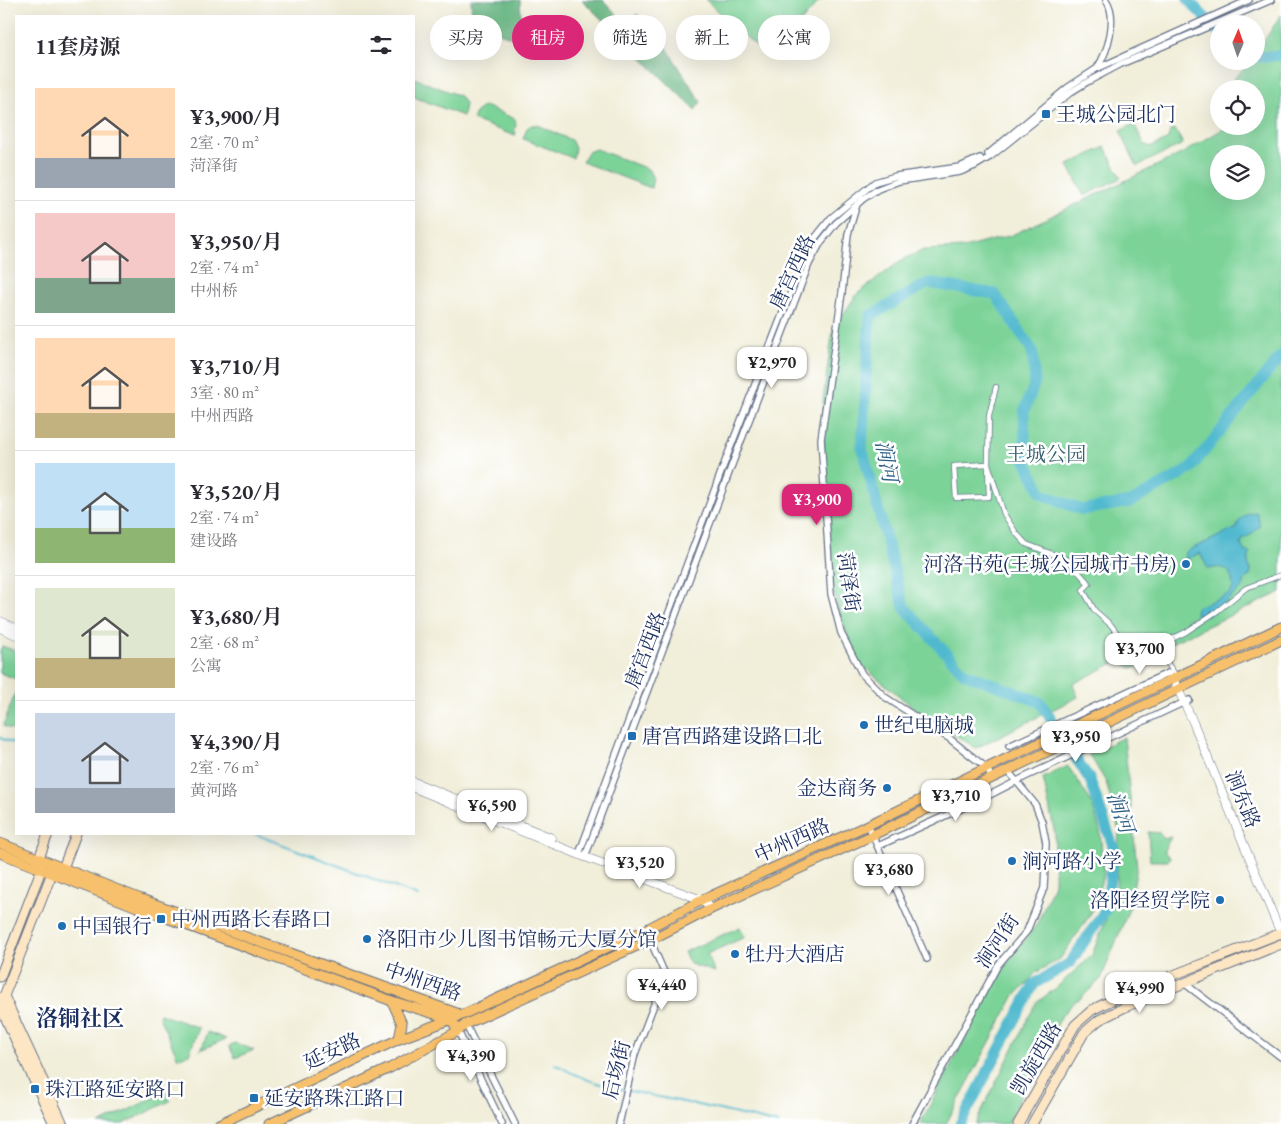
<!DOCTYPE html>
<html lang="zh">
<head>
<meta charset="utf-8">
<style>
	body { margin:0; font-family:"EB Garamond","Noto Serif SC",serif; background:#f2f2f3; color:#2b2b33; height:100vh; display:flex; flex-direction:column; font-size:19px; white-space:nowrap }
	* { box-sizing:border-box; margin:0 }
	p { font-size:16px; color:#7c7c81 }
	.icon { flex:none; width:28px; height:28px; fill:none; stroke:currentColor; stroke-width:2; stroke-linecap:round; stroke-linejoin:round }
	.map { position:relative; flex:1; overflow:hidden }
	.sheet { position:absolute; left:15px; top:15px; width:400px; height:820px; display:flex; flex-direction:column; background:#fff; border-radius:0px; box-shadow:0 5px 20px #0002 }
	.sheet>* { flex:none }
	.top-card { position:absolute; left:430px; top:15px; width:475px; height:45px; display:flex; gap:10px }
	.needle { width:32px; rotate:2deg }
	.tools { position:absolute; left:1210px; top:15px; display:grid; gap:10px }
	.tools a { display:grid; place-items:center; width:55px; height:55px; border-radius:50%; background:#fff; box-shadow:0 5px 20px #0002; font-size:25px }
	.price { position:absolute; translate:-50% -42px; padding:0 11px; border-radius:10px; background:#fff; color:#222; font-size:16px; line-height:32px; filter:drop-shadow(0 1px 2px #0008) }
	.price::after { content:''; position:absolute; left:50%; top:30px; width:15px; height:11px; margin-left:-8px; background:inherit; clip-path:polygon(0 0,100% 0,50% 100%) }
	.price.on { background:#db2777; color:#fff }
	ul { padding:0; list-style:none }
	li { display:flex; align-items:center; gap:15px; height:125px; padding:0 20px }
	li+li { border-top:1px solid #e1e1e2 }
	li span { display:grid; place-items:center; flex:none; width:140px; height:100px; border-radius:0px; color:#555 }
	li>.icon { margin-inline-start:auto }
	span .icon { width:60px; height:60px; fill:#fffc; stroke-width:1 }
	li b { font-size:21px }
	h2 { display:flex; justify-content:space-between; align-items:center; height:60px; padding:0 20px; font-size:21px }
	.chip { padding:0 18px; border-radius:22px; background:#fff; box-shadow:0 5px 20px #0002; font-size:18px; line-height:45px }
	.chip.on { background:#db2777; color:#fff }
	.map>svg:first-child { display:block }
	.green { fill:#7cd398; stroke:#4c817b; fill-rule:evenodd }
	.forest { fill:#65b580; stroke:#40726f }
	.water { fill:#51b9cf; stroke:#367496 }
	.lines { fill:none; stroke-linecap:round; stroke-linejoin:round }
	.stream { stroke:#51b9cf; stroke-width:2 }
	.river { stroke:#51b9cf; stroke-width:11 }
	.pedestrian-casing { stroke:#667289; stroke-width:6 }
	.minor-casing { stroke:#667289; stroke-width:8 }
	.tertiary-casing { stroke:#667289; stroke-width:9 }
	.secondary-casing { stroke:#667289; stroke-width:11 }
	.primary-casing { stroke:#667289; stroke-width:11 }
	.pedestrian { stroke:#fff; stroke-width:4.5 }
	.minor { stroke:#fff; stroke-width:5.5 }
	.tertiary { stroke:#fff; stroke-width:8 }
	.secondary { stroke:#fce6c4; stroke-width:9 }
	.primary { stroke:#f7c06c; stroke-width:9 }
	.poi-dot { fill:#1f6fb2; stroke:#fff; stroke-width:2 }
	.labels { text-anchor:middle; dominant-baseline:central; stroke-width:5; stroke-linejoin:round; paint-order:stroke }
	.poi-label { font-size:20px; fill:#1b2f5e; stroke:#fff; text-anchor:start }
	.street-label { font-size:20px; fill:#1b2f5e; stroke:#fff }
	.park-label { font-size:20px; fill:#38606f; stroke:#fff }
	.water-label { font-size:21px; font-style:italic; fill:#2e5f86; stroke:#fff }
	.quarter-label { font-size:22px; font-weight:bold; fill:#1b2f5e; stroke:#fff }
</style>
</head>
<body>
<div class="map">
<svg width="1281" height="1124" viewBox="0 0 1281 1124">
	<rect width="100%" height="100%" fill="#fff"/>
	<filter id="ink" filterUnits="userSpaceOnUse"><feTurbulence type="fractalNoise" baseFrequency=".02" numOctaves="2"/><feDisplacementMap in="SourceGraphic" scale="10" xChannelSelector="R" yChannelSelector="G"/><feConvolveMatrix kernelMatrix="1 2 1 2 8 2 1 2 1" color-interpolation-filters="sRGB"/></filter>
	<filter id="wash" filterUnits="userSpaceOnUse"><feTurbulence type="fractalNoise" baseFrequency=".0096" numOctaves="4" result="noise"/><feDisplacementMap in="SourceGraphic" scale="20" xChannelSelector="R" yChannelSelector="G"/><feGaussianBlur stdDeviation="1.12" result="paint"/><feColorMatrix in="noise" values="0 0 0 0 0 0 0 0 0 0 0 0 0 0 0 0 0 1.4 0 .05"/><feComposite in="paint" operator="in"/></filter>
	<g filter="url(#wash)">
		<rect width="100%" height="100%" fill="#f1eed9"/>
		<path class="green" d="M706,0H820L769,58Z
			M1281,15V592L1169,644L1164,658L1131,668L1120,660L1073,684L1078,697L976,748L916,710L858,662L839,613L829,572L824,471L823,400L833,329L857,294L903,259L924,250L964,248L1012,235L1181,154L1228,126H1256V89H1233L1228,85L1251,61H1256V53ZM1219,154H1256V191H1219Z
			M414,78L460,96L465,104L463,116L414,97Z
			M483,107H487L515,119L516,125L514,131L516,132L515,136L473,120L476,112Z
			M1134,124L1145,145L1152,147L1168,139L1170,131L1175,129L1183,144L1137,166L1120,131Z
			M532,125H537L571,140L575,148L573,158L523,139L527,128Z
			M1105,147L1121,178L1084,196L1068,165Z
			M596,149L648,169L653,178L651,188L582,162L588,152Z
			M2,646L16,651V679L0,673V651Z
			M16,691V731L3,726Z
			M1124,737L1137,867L1129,909L1101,979L1082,997L1074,1002L1062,1015L1007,1124H975L1036,1003L1056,988L1092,955L1116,893L1119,831L1106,782L1089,754Z
			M1068,766L1092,803L1100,830L1104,874L1090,915L1060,959L1035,973L1027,984L1015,995L946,1124H920L1002,969L1037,924L1054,884L1055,834L1043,778Z
			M1148,832L1160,833L1164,839L1171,837L1164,850L1166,854L1170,857L1168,861H1150Z
			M740,927L745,937L707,954L715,972L690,964L684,952Z
			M160,1014L199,1028L189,1054L178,1058L159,1017Z
			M208,1032L226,1039L200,1050H201Z
			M235,1043L254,1050L235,1058L229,1046Z
			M166,1092L170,1101L123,1124H99Z"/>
		<path class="forest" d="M471,0H520L522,33L521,41L472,23Z
			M582,0H603L626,24L637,14L665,45L701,102L695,110Z"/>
		<path class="water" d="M1254,512L1257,513L1260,526L1249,536L1243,539L1241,544L1244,551L1250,552L1248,562L1251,572L1250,576L1246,578L1243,587L1216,610L1207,615H1196L1195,611L1197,607L1229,594L1233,588C1231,569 1227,565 1208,569L1200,553L1185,560L1186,552C1195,546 1204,544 1213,539C1221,535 1227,531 1236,529C1239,519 1244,514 1254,512Z"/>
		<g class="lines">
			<path class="stream" d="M0,738L16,744
				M255,834L418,896
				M555,1064C577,1077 599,1085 624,1090
				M629,1091L703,1106L779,1124"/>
			<path class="river" d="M1188,0L1219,32
				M1256,55L1260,57L1281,55
				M960,1124L1034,984L1070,963L1106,909L1114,849L1090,780L1040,702L964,673L904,607L862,448L870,316L928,283L995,294L1032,350L1035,382L1024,412L1026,462L1042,494L1082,510L1131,502L1190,469L1281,356"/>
		</g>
	</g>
	<g filter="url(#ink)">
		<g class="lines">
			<g class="pedestrian-casing">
				<path id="pedestrian" d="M996,387L989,416L988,464L1004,514L1016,533L1026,544L1068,560L1089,584L1083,590L1095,611L1111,625L1125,644L1137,653H1144L1186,632L1216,612L1246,588L1281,575
					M988,464L989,497L956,498L954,466Z
					M1156,646L1176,676"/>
			</g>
			<g class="minor-casing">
				<path id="minor" d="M1097,68C1108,52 1118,17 1106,0
					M988,154L1067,88L1096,69L1249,0
					M857,204L848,234L842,293L821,439L831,594L841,633L862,674L885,697L950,739L979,762L987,768L992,779
					M1009,746L1168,673L1176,677
					M868,825L927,959
					M878,846L978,801L1025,777L1189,700
					M579,854L726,459L803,261L815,238L831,218L875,182L896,176L960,167L980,158
					M585,857L733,462L809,264L821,242L836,223L863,199L878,189L899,181L960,172L975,166L990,157L1071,92L1087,82L1121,64L1271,0
					M1184,983L1281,1057
					M465,1023L515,1124
					M458,1031L502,1124
					M619,1124L635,1054L660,989L664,972L650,940
					M912,1124L998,965L1027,931L1044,888L1046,843L1042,822L1035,804L1008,771"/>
			</g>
			<g class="tertiary-casing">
				<path id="tertiary" d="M0,621L16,628
					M0,628L16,635
					M1173,678L1193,722L1281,934
					M414,782L552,838
					M414,788L585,857L702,900L711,909"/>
			</g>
			<g class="secondary-casing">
				<path id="secondary" d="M0,977L41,870L39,858L48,834
					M4,996L63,1124
					M0,998L4,996L52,873L63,868L76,834
					M0,1006L54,1124
					M1018,1124L1075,1025L1092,1010L1120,996L1281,933
					M1032,1124L1084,1033L1099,1020L1125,1007L1281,944"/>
			</g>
			<g class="primary-casing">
				<path id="primary" d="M0,843L141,899L462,1015
					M0,853L137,907L392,1001L451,1019L458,1031
					M392,1001L402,1024L399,1039
					M219,1124L399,1039L462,1015L645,930L702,900L868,825L1281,627
					M269,1124L390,1068L458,1031L466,1024L650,940L711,909L873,835L1281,640"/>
			</g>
			<use href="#pedestrian" class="pedestrian"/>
			<use href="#minor" class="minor"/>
			<use href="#tertiary" class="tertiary"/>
			<use href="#secondary" class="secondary"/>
			<use href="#primary" class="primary"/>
		</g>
	</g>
	<g class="poi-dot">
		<rect x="1041" y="109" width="10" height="10" rx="2.5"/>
		<circle cx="1186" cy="564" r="5"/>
		<circle cx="864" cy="725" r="5"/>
		<rect x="627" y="731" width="10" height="10" rx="2.5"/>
		<circle cx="887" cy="788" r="5"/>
		<circle cx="1012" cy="861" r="5"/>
		<circle cx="1220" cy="900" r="5"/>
		<rect x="156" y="914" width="10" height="10" rx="2.5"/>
		<circle cx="62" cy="926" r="5"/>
		<circle cx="367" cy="939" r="5"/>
		<circle cx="735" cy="954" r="5"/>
		<rect x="30" y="1084" width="10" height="10" rx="2.5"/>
		<rect x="249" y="1093" width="10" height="10" rx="2.5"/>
	</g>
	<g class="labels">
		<g class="poi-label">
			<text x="1056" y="114">王城公园北门</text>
			<text x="1176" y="564" text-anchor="end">河洛书苑(王城公园城市书房)</text>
			<text x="874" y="725">世纪电脑城</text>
			<text x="642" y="736">唐宫西路建设路口北</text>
			<text x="877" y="788" text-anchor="end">金达商务</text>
			<text x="1022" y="861">涧河路小学</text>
			<text x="1210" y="900" text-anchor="end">洛阳经贸学院</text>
			<text x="171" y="919">中州西路长春路口</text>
			<text x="72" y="926">中国银行</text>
			<text x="377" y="939">洛阳市少儿图书馆畅元大厦分馆</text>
			<text x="745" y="954">牡丹大酒店</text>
			<text x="45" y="1089">珠江路延安路口</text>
			<text x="264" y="1098">延安路珠江路口</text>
		</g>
		<g class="street-label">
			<text transform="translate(792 272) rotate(-65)">唐宫西路</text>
			<text transform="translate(849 582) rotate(82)">菏泽街</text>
			<text transform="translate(645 650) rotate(-69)">唐宫西路</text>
			<text transform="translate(1243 799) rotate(68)">涧东路</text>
			<text transform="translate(792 840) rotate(-24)">中州西路</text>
			<text transform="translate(997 941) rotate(-56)">涧河街</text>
			<text transform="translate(423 981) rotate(19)">中州西路</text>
			<text transform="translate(332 1051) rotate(-25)">延安路</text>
			<text transform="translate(1036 1058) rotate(-60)">凯旋西路</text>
			<text transform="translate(616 1070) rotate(-76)">后场街</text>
		</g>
		<g class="park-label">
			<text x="1046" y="454">王城公园</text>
		</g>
		<g class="water-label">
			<text transform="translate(887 461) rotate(79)">涧河</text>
			<text transform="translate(1121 812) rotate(71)">涧河</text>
		</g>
		<g class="quarter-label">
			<text x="80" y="1018">洛铜社区</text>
		</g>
	</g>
</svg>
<div class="tools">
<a><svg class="needle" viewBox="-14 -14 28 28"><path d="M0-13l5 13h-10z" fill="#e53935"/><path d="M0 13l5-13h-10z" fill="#7c7c81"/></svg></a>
<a><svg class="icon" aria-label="locate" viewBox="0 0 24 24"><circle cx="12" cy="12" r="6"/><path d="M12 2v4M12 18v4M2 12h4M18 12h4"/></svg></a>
<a><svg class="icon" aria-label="layers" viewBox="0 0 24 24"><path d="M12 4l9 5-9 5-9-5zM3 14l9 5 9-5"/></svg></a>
</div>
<b class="price" style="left:772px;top:389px">¥2,970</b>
<b class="price on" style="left:817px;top:526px">¥3,900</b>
<b class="price" style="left:1140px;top:675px">¥3,700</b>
<b class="price" style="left:1076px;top:763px">¥3,950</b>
<b class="price" style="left:956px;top:822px">¥3,710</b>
<b class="price" style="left:492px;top:832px">¥6,590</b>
<b class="price" style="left:640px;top:889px">¥3,520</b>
<b class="price" style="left:889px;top:896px">¥3,680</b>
<b class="price" style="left:662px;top:1011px">¥4,440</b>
<b class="price" style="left:1140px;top:1014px">¥4,990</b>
<b class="price" style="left:471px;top:1082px">¥4,390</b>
<div class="top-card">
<a class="chip">买房</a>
<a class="chip on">租房</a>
<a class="chip">筛选</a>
<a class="chip">新上</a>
<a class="chip">公寓</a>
</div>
<section class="sheet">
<h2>11套房源<svg class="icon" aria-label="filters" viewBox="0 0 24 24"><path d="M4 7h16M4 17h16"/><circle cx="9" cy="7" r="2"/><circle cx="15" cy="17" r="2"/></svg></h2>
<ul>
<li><span style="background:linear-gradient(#ffd9b3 70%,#9aa5b1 0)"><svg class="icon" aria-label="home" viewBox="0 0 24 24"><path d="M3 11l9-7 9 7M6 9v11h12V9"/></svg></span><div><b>¥3,900/月</b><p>2室 · 70 m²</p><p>菏泽街</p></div></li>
<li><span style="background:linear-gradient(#f6c9c9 65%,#7fa58c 0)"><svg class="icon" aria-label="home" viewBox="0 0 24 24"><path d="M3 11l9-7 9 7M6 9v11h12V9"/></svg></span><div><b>¥3,950/月</b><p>2室 · 74 m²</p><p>中州桥</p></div></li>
<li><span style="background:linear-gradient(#ffd9b3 75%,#c2b280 0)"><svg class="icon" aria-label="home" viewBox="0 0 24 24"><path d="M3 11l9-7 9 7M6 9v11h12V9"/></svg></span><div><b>¥3,710/月</b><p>3室 · 80 m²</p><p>中州西路</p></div></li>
<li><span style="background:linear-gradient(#bfe0f5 65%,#8fb573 0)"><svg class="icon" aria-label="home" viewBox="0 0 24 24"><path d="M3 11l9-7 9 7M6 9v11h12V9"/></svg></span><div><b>¥3,520/月</b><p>2室 · 74 m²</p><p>建设路</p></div></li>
<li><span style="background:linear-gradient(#dfe7d0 70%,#c2b280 0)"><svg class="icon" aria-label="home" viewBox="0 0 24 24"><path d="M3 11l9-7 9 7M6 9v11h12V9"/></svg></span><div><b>¥3,680/月</b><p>2室 · 68 m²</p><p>公寓</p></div></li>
<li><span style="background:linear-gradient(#c9d6e8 75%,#9aa5b1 0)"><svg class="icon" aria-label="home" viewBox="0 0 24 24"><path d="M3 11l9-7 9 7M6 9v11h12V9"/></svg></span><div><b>¥4,390/月</b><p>2室 · 76 m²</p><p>黄河路</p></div></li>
</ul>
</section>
</div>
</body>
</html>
